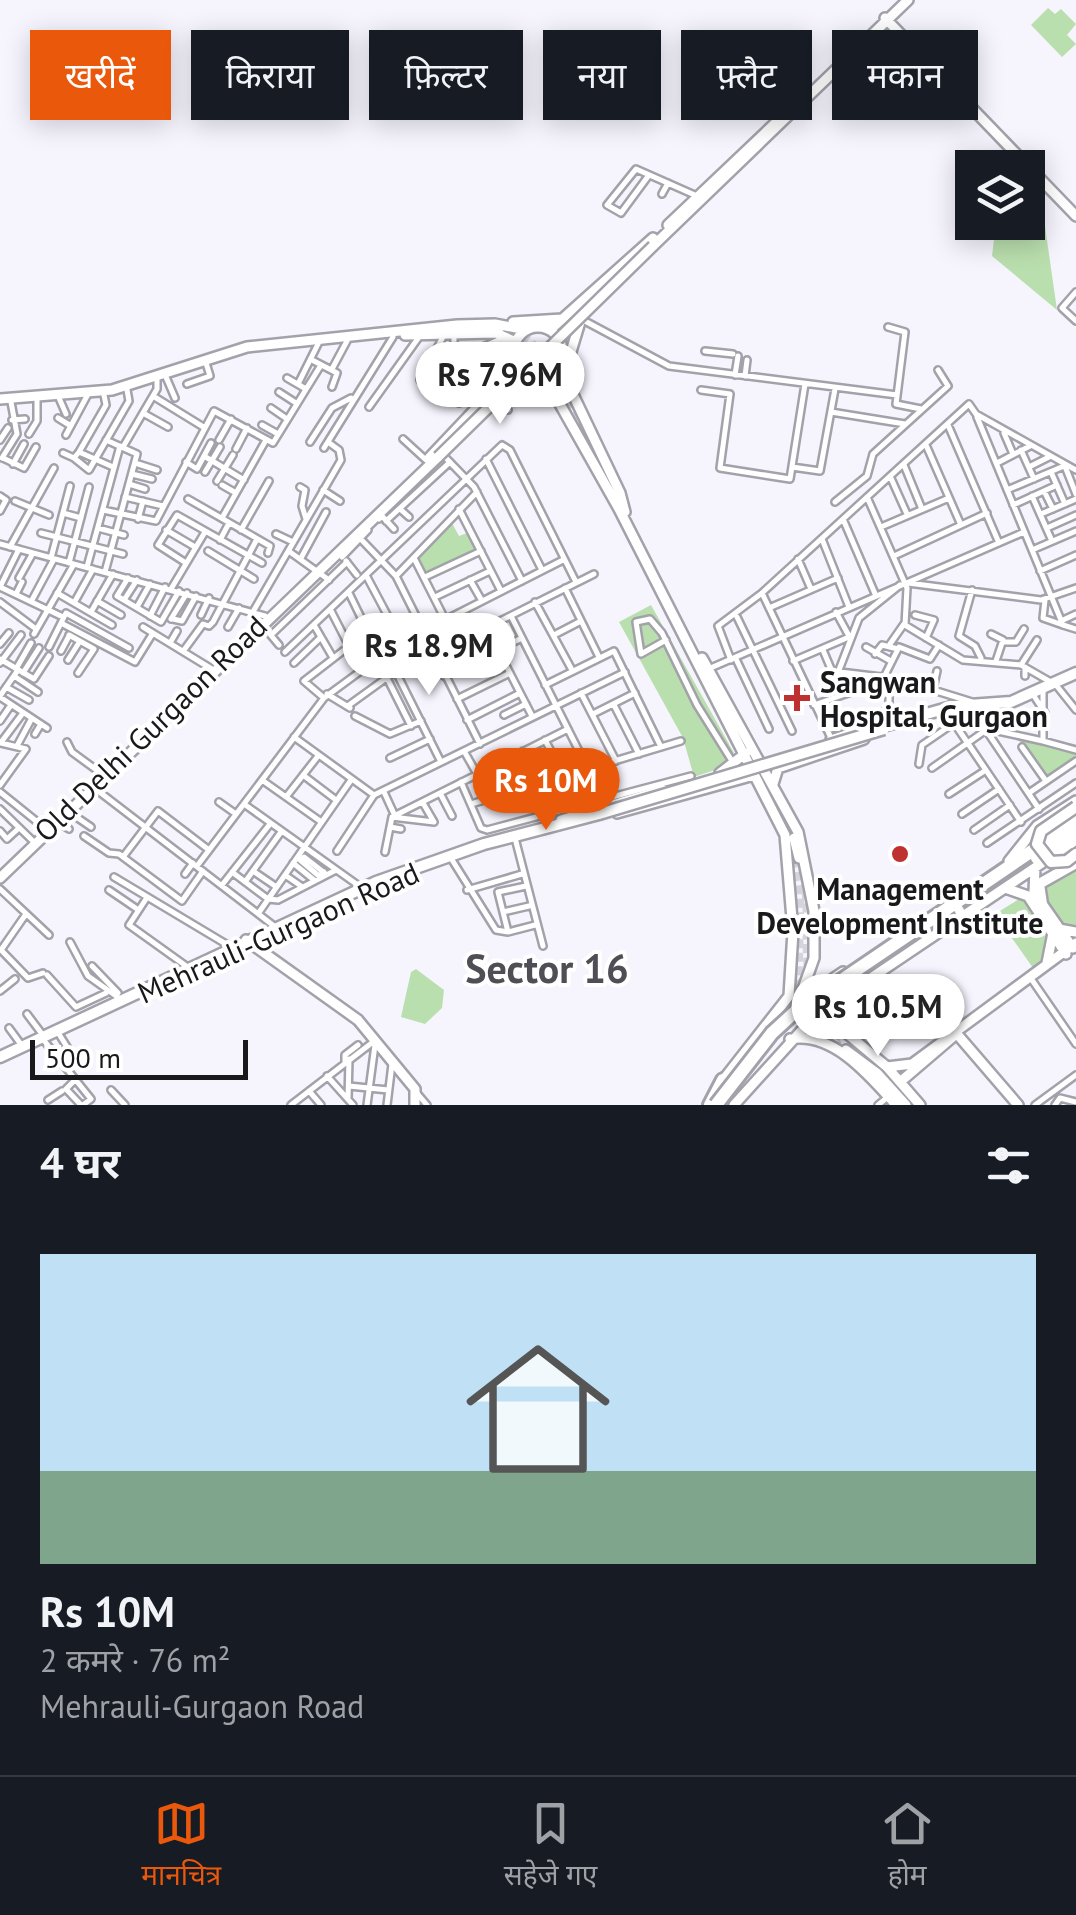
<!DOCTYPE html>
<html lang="hi">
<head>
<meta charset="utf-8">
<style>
	body { margin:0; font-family:"PT Sans","Noto Sans Devanagari",sans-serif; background:#20242c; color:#f1f3f6; height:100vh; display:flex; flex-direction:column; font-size:38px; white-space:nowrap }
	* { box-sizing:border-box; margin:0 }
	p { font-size:32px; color:#9ea1a6 }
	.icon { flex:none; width:55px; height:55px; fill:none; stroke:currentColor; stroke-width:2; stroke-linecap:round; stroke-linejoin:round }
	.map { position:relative; height:1105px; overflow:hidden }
	.panel { display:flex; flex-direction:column; background:#171b24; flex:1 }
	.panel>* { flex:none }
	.hud { position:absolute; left:30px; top:30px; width:1018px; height:90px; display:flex; gap:20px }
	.fabs { position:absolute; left:955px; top:150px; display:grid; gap:20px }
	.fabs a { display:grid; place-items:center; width:90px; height:90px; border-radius:0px; background:#171b24; box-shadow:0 5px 25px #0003; font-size:50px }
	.scale { position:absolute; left:30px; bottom:25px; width:218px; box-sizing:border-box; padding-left:10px; border:5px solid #19191c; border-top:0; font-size:28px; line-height:35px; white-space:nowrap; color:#19191c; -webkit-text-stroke:8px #fff; paint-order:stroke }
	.price { position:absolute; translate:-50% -85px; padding:0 22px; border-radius:35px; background:#fff; color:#222; font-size:32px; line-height:65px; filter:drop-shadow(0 2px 5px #0008) }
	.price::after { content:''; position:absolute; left:50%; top:60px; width:30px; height:22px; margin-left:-15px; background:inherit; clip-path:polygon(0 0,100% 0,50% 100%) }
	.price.current { background:#ea580c; color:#fff }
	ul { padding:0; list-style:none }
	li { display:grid; align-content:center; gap:20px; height:530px; padding:0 40px }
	li span { display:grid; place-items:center; height:310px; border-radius:0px; color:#555 }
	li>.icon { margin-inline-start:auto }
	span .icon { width:180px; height:180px; fill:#fffc; stroke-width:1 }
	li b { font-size:42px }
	h2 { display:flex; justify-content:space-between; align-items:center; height:120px; padding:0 40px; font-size:42px }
	.tag { padding:0 35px; border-radius:0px; background:#171b24; box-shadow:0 5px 25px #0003; font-size:35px; line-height:90px }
	.tag.current { background:#ea580c; color:#fff }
	.tabs { display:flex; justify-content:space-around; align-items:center; height:140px; border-top:2px solid #363941; background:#171b24; font-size:28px; color:#9ea1a6 }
	.tabs a { display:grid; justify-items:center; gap:5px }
	.tabs .current { color:#ea580c }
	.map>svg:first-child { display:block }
	.green { fill:#badfae }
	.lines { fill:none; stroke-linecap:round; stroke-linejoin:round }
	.secondary-tunnel { stroke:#d5d4dc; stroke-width:9; stroke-dasharray:9 4.5; stroke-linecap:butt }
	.street-casing { stroke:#a3a2aa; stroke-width:10 }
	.secondary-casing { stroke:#a3a2aa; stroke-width:14 }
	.primary-casing { stroke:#a3a2aa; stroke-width:15 }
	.highway-casing { stroke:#a3a2aa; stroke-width:18 }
	.street { stroke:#fff; stroke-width:5 }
	.secondary { stroke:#fff; stroke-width:9 }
	.primary { stroke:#fff; stroke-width:10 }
	.highway { stroke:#fff; stroke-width:12 }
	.secondary-bridge-casing { stroke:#a3a2aa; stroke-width:14; stroke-linecap:butt }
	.primary-bridge-casing { stroke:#a3a2aa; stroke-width:15; stroke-linecap:butt }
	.highway-bridge-casing { stroke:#a3a2aa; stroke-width:18; stroke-linecap:butt }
	.secondary-bridge { stroke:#fff; stroke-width:9 }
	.primary-bridge { stroke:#fff; stroke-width:10 }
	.highway-bridge { stroke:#fff; stroke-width:12 }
	.poi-dot { fill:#bf3030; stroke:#fff; stroke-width:4 }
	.labels { text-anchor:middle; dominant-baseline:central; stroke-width:8; stroke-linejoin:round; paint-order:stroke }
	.poi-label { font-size:30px; font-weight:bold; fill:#19191c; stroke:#fff; text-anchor:start }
	.street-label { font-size:30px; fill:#19191c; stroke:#fff }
	.district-label { font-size:40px; font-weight:bold; fill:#4f4e55; stroke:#fff }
</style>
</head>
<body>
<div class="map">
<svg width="1076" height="1105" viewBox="0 0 1076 1105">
	<rect width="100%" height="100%" fill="#f6f5fe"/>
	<path class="green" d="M1048,8L1055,14L1061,9L1076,24L1067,35L1076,44L1062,57L1031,25Z
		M1028,190L1040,191L1057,310L992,256L996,223L1028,222Z
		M452,523L459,536L470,532L479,551L428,575L416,561Z
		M651,605L734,753L721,768L694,777L683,738L619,622Z
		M1018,739L1076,752V760L1047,780Z
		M1076,865V930L1061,927L1039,891Z
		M1024,896L1051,934L1045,960L1033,968L995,914Z
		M416,969L444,990L442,1008L425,1024L401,1017L411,972Z"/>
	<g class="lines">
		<path class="secondary-tunnel" d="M509,329C556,345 594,451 616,495
			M793,859L800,892L798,982L802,997
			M806,890C811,946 795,999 844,1040
			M817,1024L839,1046"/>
		<g class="street-casing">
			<path id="street" d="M649,175L621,213L607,205L636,169L697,196
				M662,194L668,183
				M1076,292L1062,308L1076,321
				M583,320L669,366L897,395
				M888,327L905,332L896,404L921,409
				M705,351L733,354
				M312,360L337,373L332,387
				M484,364L504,377
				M332,369L347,341
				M451,373L480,401
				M735,375L738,356
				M745,376L747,360
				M166,377L175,398
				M287,378L306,389
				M420,380L444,335
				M187,384L210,376L206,363
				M298,384L320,340
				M429,386L454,345V334
				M438,388L473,351L501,339
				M701,390L730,394L720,468L790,479L805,384
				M279,392L296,403
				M153,396L205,428
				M59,398L66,414
				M500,401L508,410
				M459,403L491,369
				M369,407L419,337
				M271,408L287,419
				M831,412L905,424
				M143,413L168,427
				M977,417L1063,625L1076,629
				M58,418L71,426
				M12,420L25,419
				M262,425L278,434
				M948,425L999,543
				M1004,433L1013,454
				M29,434L37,421V400
				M66,435L87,396
				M403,439L426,460
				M0,440L8,428
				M219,440L231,419
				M310,442L332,408L351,398
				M926,445L961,525
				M123,447L157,389V380
				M324,448L393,337
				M236,449L247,428
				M1021,450L1034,479
				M79,452L113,467
				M63,453L74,458L79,452L106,405L104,395
				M204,456L244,480
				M444,456L474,487L522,581
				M2,458L17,434L11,402
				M3,458L24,468L36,447
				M74,458L89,470L129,401L127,390
				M486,459L542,570
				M186,462L197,469L211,443
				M135,463L157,470
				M997,463L1030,446
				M13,464L24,444
				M1064,464L1076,494
				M904,465L922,509
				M792,467L820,471L835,389
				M1029,467L1049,457
				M205,472L220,447
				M1051,472L1065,504
				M132,474L152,479
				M890,476L907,514
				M217,481L233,455
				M129,484L145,489
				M222,485L236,493
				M300,487L305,490L302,506L306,519
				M323,490L340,501
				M1007,490L1064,466
				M1044,491L1053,509
				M0,496L6,500L0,511
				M1032,496L1052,541
				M125,497L163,506
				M867,497L907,588L905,625L963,660L1021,665L1056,685L1076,710
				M188,499L270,546L268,553
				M15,501L49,515
				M835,502L867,476L873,454L948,386L938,370
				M1013,505L1057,485
				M400,509L409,517
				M459,509L501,591
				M103,510L156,521L214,411L273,443L321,365
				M63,513L81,518
				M1041,514L1076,499
				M222,518L266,440
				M138,519L143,501
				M379,519L382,516L394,529
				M843,519L876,596
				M386,521L450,462
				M881,527L949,498
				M98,528L124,535
				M1047,528L1076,515
				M166,530L195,547
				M241,530L269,481
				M41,533L123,554
				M276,534L293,542
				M356,534L396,576L480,744
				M822,539L849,607
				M220,540L229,523
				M0,544L265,616
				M10,547L54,468
				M19,549L0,587L63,617
				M1032,550L1076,531
				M208,551L254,579
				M290,552L329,580
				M894,556L987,513
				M342,557L368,530
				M51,558L70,486
				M301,558L326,512
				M414,558L457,643
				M798,559L811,589
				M346,561L357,575
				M69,563L89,487
				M186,563L158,545L177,515L262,563
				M87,567L120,446
				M1040,571L1076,555
				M105,572L137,454L106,440
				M396,576L477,492
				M367,577L400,639
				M425,577L481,551
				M19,578L33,553
				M128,578L117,596L161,622L179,591
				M470,580L482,601
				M908,583L1041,600L1076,588
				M565,588L599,657
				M171,589L205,532
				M972,590L959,636L975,646L981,658
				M57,593L112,625
				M349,593L367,630
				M762,593L832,740
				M16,594L22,582
				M435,597L490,571
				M32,600L54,559
				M124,600L137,580
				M1045,600L1043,618L1063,625
				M97,601L121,615
				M0,602L36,629
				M535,602L572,670
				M74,603L93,569
				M137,607L150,584
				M769,608L838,578
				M254,610L341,460L339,450L328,442
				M331,611L348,644
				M91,612L113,574
				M836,612L849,636
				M201,615L209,598
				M915,615L934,620L926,638
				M150,616L165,587
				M511,616L588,769L596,803
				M737,617L792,731
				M171,619L187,593
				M173,619L182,621L196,596
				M445,620L563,560
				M1061,621L1076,614
				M61,623L135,662L153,633
				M314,625L332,656
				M143,627L215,671
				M228,627L239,608
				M264,627L279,645
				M34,634L74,564
				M991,634L1003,640L996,661
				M69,635L94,649L78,673
				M271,635L347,562
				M554,635L581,621
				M666,640L641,654L636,622L650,619L662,633L697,705L732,761
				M1003,642H1016L1024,629
				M170,643L177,631
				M0,644L9,633
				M890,644L904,624
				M49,647L66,613L129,648
				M866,647L889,660
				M184,650L203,624L209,626L213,622L257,539
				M385,650L441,762
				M498,650L532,716
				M823,650L842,695
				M61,651L69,636
				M285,652L502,445L510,450L576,582
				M875,654L882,645L898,649
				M0,659L34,679L49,656
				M736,659L769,729
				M68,660L80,641
				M731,660L718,626L762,593L969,404L976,414L1076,470
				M793,661L849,637
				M0,663L21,635
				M294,663L321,637
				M1021,665L1037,640
				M1025,667V676
				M16,669L31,643
				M395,669L434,654L594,574
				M706,670L1024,532
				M839,670L859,618L900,585
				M832,671L898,679L972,702
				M23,673L39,648
				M14,676L38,692
				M444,676L522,638
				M884,677L899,647L930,659L939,645
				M387,678L411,726
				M545,685L614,651L661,747
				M6,687L29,700
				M933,689L937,671
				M1043,692V741L1076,750
				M581,693L616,761
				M327,694L350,708
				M0,696L18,670
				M1034,696L1045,713
				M0,697L47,728
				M324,698L304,681L387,617
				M457,699L510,673
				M349,705L396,671
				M614,705L639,754
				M814,705L891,678
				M972,707L966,724L1043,741
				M944,708L1021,822
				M593,714L635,693
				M504,715L526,704
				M355,716L390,734L421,721
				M467,720L520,693
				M0,721L11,705
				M827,730L889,710V696
				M35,734L41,724
				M294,737L374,795
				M545,740L564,776
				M2,741L23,713
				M67,742L72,752L102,774
				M18,744L32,718
				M1022,747L1046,781
				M464,751L477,774
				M523,751L539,784
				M390,758L430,739
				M919,764L922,745L954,723
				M932,768L986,730L1039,809
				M482,772L491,792
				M303,775L336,800
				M262,780L320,821
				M461,782L481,828L487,830L691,776
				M0,785L26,749L1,743
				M93,787L274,926
				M0,792L46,829
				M384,792L395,816
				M492,792L533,772
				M440,793L452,816
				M1029,793L1076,761
				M949,794L986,770
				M286,797L318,756
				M219,802L236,814
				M423,803L434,822
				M244,804L362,888
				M471,804L681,741
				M0,809L36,844
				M69,812L91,827
				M962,814L999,789
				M394,816L568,729
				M58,822L69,829
				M390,827L401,829
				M974,830L1010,805
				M0,831L7,839L19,828
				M84,836L109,853L119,854L182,901L203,871
				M515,838L543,946
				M987,843L1076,783
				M337,851L374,795L625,672
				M385,852L392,817L434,822
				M449,855L496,930L508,932
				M123,857L158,811L209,850
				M293,863L314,880
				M197,866L324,698L422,626
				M253,871L275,886
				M322,871L304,857L300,860L319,876L324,872
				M232,872L268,899L278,900L336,870
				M185,874L193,863
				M285,875L301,886
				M114,877L231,947
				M245,882L281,832
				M222,885L270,824
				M526,886L498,892L508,932L535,925
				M0,889L49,935
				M109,890L137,909
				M467,890L522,874
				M146,899L129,925L189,968
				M260,911L351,780
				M503,912L529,906
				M26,914L1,950L28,978L43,973
				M70,942L88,976L119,998
				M92,966L118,993
				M47,975L76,1007L106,993
				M1032,980L1076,1044
				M0,991L15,979
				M27,1014L42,1034
				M9,1028L20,1043
				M57,1031L69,1050
				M42,1038L91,1099L83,1105
				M345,1062V1055L358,1045
				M327,1076L353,1105
				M74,1081L66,1089L81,1105
				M349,1086L388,1090
				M111,1090L125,1105
				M309,1091L321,1105
				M416,1092L427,1105
				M348,1099L349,1059
				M48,1100L62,1091
				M291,1105L373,1042
				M367,1105L375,1045
				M387,1105L392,1064
				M878,1105L889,1096
				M1035,1105L1076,1075
				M1055,1105L1060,1098L1076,1102"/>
		</g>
		<g class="secondary-casing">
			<path id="secondary" d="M885,18L1076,216
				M668,225L806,94
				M653,246L908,0
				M513,322L562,319
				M514 351a24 24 0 1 1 48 0a24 24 0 1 1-48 0Z
				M550,330L653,238
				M500,334L508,357L506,373
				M405,335L496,333L516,342
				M558,363L620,493L625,512
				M543,374L619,509L785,835L793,931L789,996L720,1084
				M569,388L570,355L580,322
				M508,393L527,387L551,393
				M0,399L112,390L247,347L457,325L495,324L526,330
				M429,458L518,364
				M702,658L798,832L814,911V958L803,989L805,1001
				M831,740L888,721
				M720,773L746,753
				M773,784L778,768L864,739
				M617,813L754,775
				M561,820L663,790
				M794,838L799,858
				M1009,861L1037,826L1076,801
				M1035,868L1034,892L1073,948
				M0,878L438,457
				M1005,888L1028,896L1066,954
				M1059,929L1076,932
				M246,940L358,1020L415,1089V1105
				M1047,963L1053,933
				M914,984L1018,1105
				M822,1011L1076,840
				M821,1029L815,991L843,972
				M821,1029L832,1021L887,1067L920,1105
				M843,1029L841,1011L853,995
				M790,1039C833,1031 870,1076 896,1105
				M846,1050L877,1073L906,1105
				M887,1067L912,1064L1076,943
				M900,1082L955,1035
				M734,1105L812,1019L805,1001"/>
		</g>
		<g class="primary-casing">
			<path id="primary" d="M883,726L955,706L1011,702L1076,673
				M1042,904L1039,884L1076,863
				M0,1057L376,882L484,844L599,814"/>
		</g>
		<g class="highway-casing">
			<path id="highway" d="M1037,858L1076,832
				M951,906L1076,821
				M954,922L958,911
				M710,1105L723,1080"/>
		</g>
		<use href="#street" class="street"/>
		<use href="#secondary" class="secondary"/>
		<use href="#primary" class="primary"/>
		<use href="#highway" class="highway"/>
		<g class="secondary-bridge-casing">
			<path id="secondary-bridge" d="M438,457L653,246"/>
		</g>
		<g class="primary-bridge-casing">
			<path id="primary-bridge" d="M1076,807L1041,831L1037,844L1051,862L1067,861L1076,854
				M599,814L884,729"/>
		</g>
		<g class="highway-bridge-casing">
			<path id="highway-bridge" d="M716,1105L772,1033L796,1011L951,906"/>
		</g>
		<use href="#secondary-bridge" class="secondary-bridge"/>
		<use href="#primary-bridge" class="primary-bridge"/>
		<use href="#highway-bridge" class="highway-bridge"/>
	</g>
	<g class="poi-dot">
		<path d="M792 683h10v10h10v10h-10v10h-10v-10h-10v-10h10z"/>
		<circle cx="900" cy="854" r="10"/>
	</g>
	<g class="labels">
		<g class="poi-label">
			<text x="820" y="681">Sangwan<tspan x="820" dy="34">Hospital, Gurgaon</tspan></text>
			<text x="900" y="888" text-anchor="middle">Management<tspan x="900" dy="34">Development Institute</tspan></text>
		</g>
		<g class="street-label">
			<text transform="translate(150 728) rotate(-44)">Old Delhi Gurgaon Road</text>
			<text transform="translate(278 932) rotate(-24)">Mehrauli-Gurgaon Road</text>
		</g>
		<g class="district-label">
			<text x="547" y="968">Sector 16</text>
		</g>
	</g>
</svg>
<div class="fabs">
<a><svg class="icon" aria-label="layers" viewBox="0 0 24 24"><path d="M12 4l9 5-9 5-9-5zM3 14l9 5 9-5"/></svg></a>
</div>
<div class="scale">500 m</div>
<b class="price" style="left:500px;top:427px">Rs 7.96M</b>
<b class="price" style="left:429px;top:698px">Rs 18.9M</b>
<b class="price current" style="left:546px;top:833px">Rs 10M</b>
<b class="price" style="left:878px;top:1059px">Rs 10.5M</b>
<div class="hud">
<a class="tag current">खरीदें</a>
<a class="tag">किराया</a>
<a class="tag">फ़िल्टर</a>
<a class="tag">नया</a>
<a class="tag">फ़्लैट</a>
<a class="tag">मकान</a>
</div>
</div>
<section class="panel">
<h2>4 घर<svg class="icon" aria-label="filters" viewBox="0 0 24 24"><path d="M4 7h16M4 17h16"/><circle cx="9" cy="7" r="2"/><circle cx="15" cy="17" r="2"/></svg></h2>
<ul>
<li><span style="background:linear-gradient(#bfe0f5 70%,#7fa58c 0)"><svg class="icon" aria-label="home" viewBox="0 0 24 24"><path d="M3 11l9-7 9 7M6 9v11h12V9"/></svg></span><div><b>Rs 10M</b><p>2 कमरे · 76 m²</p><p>Mehrauli-Gurgaon Road</p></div></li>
</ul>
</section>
<nav class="tabs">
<a class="current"><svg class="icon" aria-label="map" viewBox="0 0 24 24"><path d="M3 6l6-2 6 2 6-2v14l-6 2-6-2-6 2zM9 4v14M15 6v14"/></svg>मानचित्र</a>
<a><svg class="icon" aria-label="saved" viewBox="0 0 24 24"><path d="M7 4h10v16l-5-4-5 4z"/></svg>सहेजे गए</a>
<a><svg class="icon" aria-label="home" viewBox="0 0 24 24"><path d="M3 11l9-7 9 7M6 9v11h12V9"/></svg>होम</a>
</nav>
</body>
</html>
